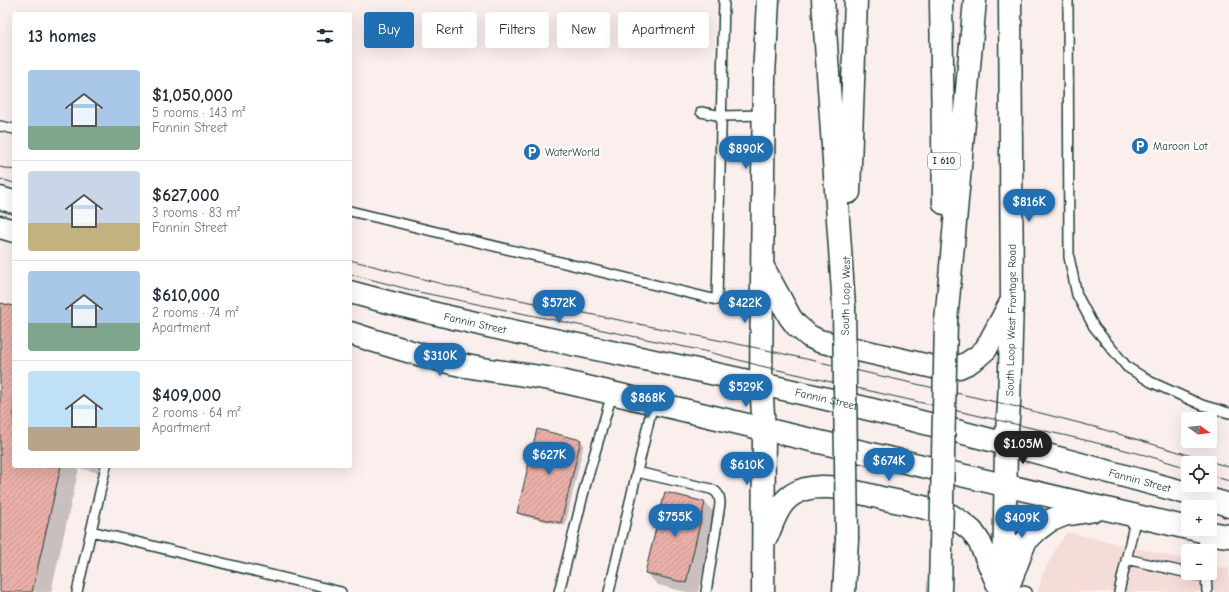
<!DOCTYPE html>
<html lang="en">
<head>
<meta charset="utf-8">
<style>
	body { margin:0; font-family:"Comic Neue",sans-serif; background:#f6f6f7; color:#1f2937; height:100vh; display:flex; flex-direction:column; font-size:15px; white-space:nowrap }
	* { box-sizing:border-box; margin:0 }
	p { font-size:13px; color:#747a83 }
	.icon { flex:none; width:22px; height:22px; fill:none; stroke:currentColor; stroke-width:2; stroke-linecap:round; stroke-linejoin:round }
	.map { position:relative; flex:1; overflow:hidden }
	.sheet { position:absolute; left:12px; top:12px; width:340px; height:456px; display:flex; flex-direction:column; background:#fff; border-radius:4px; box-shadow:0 4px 16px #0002 }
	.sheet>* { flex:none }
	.guide { position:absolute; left:364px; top:12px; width:380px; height:36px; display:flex; gap:8px }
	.needle { width:26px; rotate:104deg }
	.controls { position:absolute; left:1181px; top:412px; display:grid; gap:8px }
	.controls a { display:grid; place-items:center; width:36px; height:36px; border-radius:4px; background:#fff; box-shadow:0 4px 16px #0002; font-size:20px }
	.price { position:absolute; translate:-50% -34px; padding:0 9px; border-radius:14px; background:#1f6fb2; color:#fff; font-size:13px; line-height:26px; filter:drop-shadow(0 1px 2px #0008) }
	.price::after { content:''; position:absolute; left:50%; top:24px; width:12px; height:9px; margin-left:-6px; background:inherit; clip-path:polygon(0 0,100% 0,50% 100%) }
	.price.current { background:#222; color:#fff }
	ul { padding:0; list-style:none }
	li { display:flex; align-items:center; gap:12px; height:100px; padding:0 16px }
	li+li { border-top:1px solid #e0e1e3 }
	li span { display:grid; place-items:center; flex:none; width:112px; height:80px; border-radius:4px; color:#555 }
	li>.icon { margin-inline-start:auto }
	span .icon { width:48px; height:48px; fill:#fffc; stroke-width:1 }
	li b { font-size:17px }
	h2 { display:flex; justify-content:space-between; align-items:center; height:48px; padding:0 16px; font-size:17px }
	.pill { padding:0 14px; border-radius:4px; background:#fff; box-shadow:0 4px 16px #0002; font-size:14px; line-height:36px }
	.pill.current { background:#1f6fb2; color:#fff }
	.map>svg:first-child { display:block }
	.built { fill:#f6dcd9 }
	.shadow { fill:#0003 }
	.building { fill:url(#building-hatch); stroke:#1f3d34 }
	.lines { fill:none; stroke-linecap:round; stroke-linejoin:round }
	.lane-casing { stroke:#1f3d34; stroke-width:12 }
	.secondary-casing { stroke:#1f3d34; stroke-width:25 }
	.primary-casing { stroke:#1f3d34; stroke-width:25 }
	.highway-casing { stroke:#1f3d34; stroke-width:25 }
	.lane { stroke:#fff; stroke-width:9 }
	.secondary { stroke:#fff; stroke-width:22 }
	.primary { stroke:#fff; stroke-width:22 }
	.highway { stroke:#fff; stroke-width:22 }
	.tram { stroke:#1f3d34; stroke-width:1 }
	.highway-bridge-casing { stroke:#1f3d34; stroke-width:25; stroke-linecap:butt }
	.highway-bridge { stroke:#fff; stroke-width:22 }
	.labels { text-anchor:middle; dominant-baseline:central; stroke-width:4; stroke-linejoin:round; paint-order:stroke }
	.shield { fill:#fff; stroke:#627771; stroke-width:1 }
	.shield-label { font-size:10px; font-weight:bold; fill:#1f3d34 }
	.poi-label { font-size:11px; fill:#1f3d34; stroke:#fff; text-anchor:start }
	.street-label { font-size:11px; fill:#1f3d34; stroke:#fff }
</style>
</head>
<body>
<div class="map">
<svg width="1229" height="592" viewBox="0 0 1229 592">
	<defs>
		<pattern id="building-hatch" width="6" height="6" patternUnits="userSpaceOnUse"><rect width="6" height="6" fill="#eaafa8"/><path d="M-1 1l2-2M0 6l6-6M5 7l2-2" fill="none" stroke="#c89791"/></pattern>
	</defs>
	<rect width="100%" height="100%" fill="#fbefee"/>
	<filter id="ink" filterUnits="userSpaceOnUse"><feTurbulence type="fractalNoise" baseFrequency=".025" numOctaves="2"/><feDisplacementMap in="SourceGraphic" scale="8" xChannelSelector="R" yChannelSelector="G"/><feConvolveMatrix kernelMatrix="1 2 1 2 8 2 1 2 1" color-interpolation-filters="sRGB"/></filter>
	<g filter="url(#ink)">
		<path class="built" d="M1067,532L1188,560V573H1210V565L1229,569V592H1038L1042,575L1058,545Z"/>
		<path class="shadow" d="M0,304L14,308V466H102L100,473L79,468L51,592H0Z
			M580,441L584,444L565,526L522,516L518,512Z
			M665,493L705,503L717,515L698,592H686L658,585L646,573Z"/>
		<path class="building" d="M0,303L14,306V466H61L32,592H0Z
			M537,429L581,440L561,523L517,513Z
			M665,492L705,502L686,583L645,573Z"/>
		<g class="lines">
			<g class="lane-casing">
				<path id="lane" d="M1068,0L1069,257L1077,295L1094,327L1127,367L1151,382L1202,405L1229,413
					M701,112L722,116L763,115
					M0,126L14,129
					M350,211L717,300L724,0
					M637,472L711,489C718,492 720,496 720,504L706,592
					M91,531L341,592
					M1203,531L1204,551
					M1126,559L1206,577
					M1206,573L1207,592
					M77,592L106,466
					M559,592L586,483L612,394
					M609,592L653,403
					M1019,592L1022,591L1027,592
					M1119,592L1136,516"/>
			</g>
			<g class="secondary-casing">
				<g id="secondary">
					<path d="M0,198L14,202"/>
					<path d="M0,227L14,231"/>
					<path d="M763,267L790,317L796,325L809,336L819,341L938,368L959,367L968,363L977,357L986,349L1010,304"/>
					<path id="s1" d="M350,292C485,329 624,353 761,384"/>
					<path d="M350,333C387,345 424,357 461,365C494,372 528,374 561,381L764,429"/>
					<path d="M767,536C773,522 778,504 792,495C816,478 855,492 881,498C900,502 919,506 938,511L950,515L962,523L972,531L980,543L1001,592"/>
					<path d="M763,592L764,429L761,384L764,76L768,0"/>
					<path id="s2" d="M1004,592L1006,444L1009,405L1012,300L1010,0"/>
				</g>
			</g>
			<g class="primary-casing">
				<g id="primary">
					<path id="s3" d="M761,384C916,418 1070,461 1223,503L1229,506"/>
					<path d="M764,429L1188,528"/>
					<path d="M1193,529L1221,535L1229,536"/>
					<path d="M1006,592L1025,542L1037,530L1049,521L1064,515L1095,510"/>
				</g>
			</g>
			<g class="highway-casing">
				<path id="highway" d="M823,0L844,307
					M941,0L944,203
					M849,192L856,0
					M946,322L975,0
					M844,592L847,539
					M940,592L941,546"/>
			</g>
			<use href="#lane" class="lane"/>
			<use href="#secondary" class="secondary"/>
			<use href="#primary" class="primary"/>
			<use href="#highway" class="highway"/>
			<path class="tram" d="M0,167L14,170
				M0,179L14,183
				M350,260L446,285L762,349L1009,405L1095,427L1229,467
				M350,274L419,292L709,352L761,366L1089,441L1145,455L1188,468
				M1210,475L1229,481"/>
			<g class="highway-bridge-casing">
				<path id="highway-bridge" d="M844,307L847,539
					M941,546L946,322"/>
			</g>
			<use href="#highway-bridge" class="highway-bridge"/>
		</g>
	</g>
	<defs>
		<g id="parking-disc" transform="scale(0.9)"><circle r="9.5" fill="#1f6fb2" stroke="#fff"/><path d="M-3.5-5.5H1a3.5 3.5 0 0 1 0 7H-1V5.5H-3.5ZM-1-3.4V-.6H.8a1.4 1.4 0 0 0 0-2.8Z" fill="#fff"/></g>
	</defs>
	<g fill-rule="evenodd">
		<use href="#parking-disc" x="1140" y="146"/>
		<use href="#parking-disc" x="532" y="152"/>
	</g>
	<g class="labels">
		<rect class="shield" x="928" y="153" width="32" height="16" rx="3"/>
		<g class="shield-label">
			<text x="944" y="161">I 610</text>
		</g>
		<g class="poi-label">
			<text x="1153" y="146">Maroon Lot</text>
			<text x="545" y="152">WaterWorld</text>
		</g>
		<g class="street-label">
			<text transform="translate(846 296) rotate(-89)">South Loop West</text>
			<text stroke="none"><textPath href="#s2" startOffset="272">South Loop West Frontage Road</textPath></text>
			<text stroke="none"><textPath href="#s1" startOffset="129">Fannin Street</textPath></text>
			<text stroke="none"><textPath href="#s3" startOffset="67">Fannin Street</textPath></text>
			<text stroke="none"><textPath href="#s3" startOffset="391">Fannin Street</textPath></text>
		</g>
	</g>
</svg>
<div class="controls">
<a><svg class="needle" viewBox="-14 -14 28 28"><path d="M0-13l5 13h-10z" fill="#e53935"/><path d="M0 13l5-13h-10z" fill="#747a83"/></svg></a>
<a><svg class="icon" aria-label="locate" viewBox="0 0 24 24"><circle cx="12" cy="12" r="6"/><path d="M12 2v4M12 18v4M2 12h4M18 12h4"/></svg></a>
<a>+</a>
<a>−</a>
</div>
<b class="price" style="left:746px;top:170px">$890K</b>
<b class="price" style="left:1029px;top:223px">$816K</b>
<b class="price" style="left:559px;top:324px">$572K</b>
<b class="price" style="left:745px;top:324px">$422K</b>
<b class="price" style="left:440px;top:377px">$310K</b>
<b class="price" style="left:746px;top:408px">$529K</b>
<b class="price" style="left:648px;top:419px">$868K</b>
<b class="price current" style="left:1023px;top:465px">$1.05M</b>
<b class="price" style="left:549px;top:476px">$627K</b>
<b class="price" style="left:889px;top:482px">$674K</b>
<b class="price" style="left:747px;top:486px">$610K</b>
<b class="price" style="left:675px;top:538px">$755K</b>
<b class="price" style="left:1022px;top:539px">$409K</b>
<div class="guide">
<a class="pill current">Buy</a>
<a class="pill">Rent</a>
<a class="pill">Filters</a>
<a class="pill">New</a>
<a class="pill">Apartment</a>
</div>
<section class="sheet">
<h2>13 homes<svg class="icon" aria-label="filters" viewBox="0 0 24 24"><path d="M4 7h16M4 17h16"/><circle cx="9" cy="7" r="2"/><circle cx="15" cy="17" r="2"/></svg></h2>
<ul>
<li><span style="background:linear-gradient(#a9c7e8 70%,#7fa58c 0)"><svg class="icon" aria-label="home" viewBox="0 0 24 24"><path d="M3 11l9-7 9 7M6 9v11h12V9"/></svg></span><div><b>$1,050,000</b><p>5 rooms · 143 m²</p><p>Fannin Street</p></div></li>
<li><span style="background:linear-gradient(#c9d6e8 65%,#c2b280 0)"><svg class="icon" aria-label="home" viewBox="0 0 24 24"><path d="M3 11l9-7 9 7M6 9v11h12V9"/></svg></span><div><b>$627,000</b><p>3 rooms · 83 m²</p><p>Fannin Street</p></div></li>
<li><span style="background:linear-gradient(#a9c7e8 65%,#7fa58c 0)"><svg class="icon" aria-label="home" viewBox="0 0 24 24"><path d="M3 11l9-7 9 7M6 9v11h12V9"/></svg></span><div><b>$610,000</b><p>2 rooms · 74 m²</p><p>Apartment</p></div></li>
<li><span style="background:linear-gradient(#bfe0f5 70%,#b9a48a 0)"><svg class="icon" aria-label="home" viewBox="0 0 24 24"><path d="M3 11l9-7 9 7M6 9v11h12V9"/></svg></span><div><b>$409,000</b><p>2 rooms · 64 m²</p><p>Apartment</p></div></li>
</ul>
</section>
</div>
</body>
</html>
